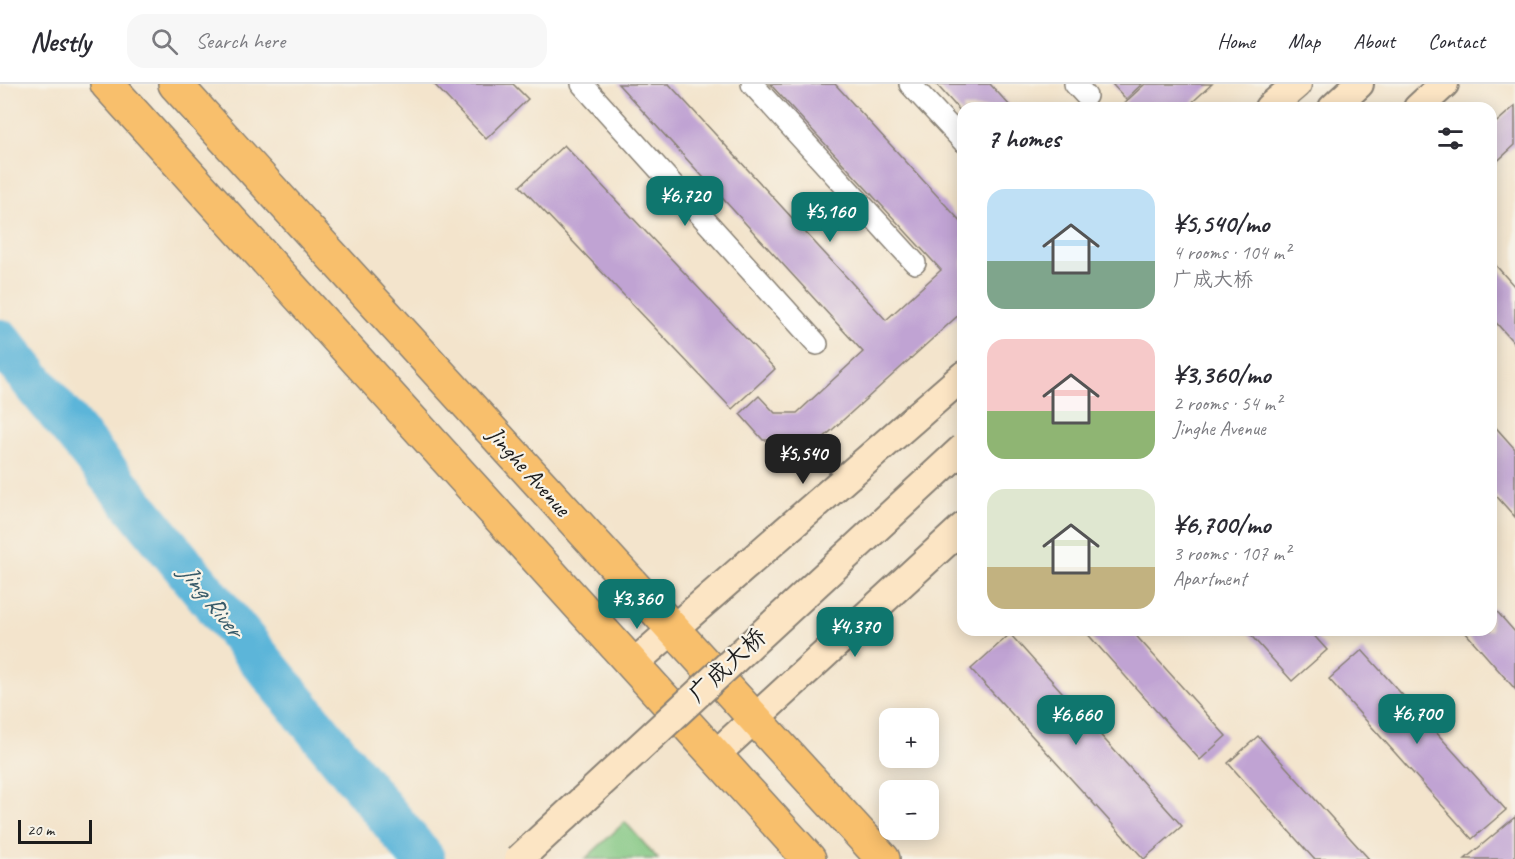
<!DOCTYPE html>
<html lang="en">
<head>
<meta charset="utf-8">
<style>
	body { margin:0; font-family:Caveat,"LXGW WenKai TC",sans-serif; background:#f7f7f7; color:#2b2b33; height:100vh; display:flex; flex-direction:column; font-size:22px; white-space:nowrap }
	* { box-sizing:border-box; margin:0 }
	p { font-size:20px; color:#7c7c81 }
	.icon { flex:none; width:33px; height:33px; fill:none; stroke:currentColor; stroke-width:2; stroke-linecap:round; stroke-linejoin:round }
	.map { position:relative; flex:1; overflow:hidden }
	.sheet { position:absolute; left:957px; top:18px; width:540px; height:534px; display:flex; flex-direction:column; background:#fff; border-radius:18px; box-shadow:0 3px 15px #0003 }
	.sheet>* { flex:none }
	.buttons { position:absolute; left:879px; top:624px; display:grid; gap:12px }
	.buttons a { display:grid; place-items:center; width:60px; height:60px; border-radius:12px; background:#fff; box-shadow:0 3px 15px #0003; font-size:30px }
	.scale { position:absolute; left:18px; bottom:15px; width:74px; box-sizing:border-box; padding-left:6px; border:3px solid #1c1c1c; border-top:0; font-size:16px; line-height:21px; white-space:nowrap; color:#1c1c1c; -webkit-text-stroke:4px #f7f3e8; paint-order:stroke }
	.price { position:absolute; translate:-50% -51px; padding:0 14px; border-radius:12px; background:#0f766e; color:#fff; font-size:20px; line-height:39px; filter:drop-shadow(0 2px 3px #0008) }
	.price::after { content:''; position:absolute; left:50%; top:36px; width:18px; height:14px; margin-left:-9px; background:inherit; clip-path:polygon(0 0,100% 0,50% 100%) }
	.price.selected { background:#222; color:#fff }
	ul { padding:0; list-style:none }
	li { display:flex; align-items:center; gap:18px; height:150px; padding:0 30px }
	li span { display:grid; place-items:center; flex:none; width:168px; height:120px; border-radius:18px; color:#555 }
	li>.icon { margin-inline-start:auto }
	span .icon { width:72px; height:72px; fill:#fffc; stroke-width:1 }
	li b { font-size:26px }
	h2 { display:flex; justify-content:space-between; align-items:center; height:72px; padding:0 30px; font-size:26px }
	header { display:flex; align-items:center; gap:36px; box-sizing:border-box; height:84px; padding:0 30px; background:#fff; border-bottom:2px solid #e1e1e2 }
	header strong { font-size:28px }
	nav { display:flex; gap:33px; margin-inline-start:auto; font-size:21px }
	.search { width:420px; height:54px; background:#f7f7f7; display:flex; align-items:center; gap:15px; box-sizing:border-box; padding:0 21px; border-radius:18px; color:#7c7c81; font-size:22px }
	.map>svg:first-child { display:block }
	.green { fill:#81c681; stroke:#4e714e; stroke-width:1.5 }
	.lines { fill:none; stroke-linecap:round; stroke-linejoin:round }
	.river { stroke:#5cb5d9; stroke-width:44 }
	.building { fill:#c0a3d3 }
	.minor-casing { stroke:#888074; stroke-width:24 }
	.secondary-casing { stroke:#888074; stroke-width:32 }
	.primary-casing { stroke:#888074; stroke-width:36 }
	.minor { stroke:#fff; stroke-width:21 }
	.secondary { stroke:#fce5c4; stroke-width:28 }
	.primary { stroke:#f8bf6c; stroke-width:33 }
	.secondary-bridge-casing { stroke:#888074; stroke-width:32; stroke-linecap:butt }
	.secondary-bridge { stroke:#fce5c4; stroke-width:28 }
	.labels { text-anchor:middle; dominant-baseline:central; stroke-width:4.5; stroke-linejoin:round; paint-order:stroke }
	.street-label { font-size:24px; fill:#1c1c1c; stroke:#f7f3e8 }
	.water-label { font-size:26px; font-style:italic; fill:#365968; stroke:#f7f3e8 }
</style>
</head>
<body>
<header>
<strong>Nestly</strong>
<div class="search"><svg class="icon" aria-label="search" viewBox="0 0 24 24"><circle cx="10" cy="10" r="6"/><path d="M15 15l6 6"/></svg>Search here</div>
<nav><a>Home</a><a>Map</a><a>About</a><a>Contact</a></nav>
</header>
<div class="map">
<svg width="1515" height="775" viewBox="0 0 1515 775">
	<rect width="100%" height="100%" fill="#f7f3e8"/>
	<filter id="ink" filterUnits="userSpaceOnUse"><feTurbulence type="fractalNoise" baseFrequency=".0167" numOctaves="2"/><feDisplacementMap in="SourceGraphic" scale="12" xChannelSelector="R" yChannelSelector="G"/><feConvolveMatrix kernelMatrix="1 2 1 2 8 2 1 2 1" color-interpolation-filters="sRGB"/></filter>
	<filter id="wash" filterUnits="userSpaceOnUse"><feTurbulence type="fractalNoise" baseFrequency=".008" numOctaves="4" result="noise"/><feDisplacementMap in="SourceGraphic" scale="24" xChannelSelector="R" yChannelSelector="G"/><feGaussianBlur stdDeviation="1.35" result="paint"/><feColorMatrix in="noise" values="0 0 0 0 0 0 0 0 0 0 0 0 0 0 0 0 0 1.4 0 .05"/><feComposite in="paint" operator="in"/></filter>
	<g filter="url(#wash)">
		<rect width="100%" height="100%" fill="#f3e4cc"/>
		<path class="green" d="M625,738L658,775H585Z"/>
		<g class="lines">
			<path class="river" d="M0,257L423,775"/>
		</g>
		<g id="blocks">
			<path class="building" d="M434,0H513L528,15L486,55Z
				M618,0H669L886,236L941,186L770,0H835L963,140V227L821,356H763L740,330L759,312L775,329H797L863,268Z
				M936,0H990L1012,24H963V30Z
				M1112,0H1142L1126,15Z
				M1145,0H1212L1186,24H1119Z
				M1515,22V61L1491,83V43Z
				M564,61L775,285L732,325L520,102Z
				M1491,176L1515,203V260L1491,233Z
				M1491,338L1515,365V433L1491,406Z
				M1493,523L1515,548V605L1465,548L1467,546H1491V525Z
				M1084,546H1131L1226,652L1200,676Z
				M1246,546H1309L1327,566L1292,597Z
				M1010,550L1182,742L1144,775L971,585Z
				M1362,566L1506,726L1472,755L1329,595Z
				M1258,652L1369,775H1314L1228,679Z
				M1515,733V775H1465Z"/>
		</g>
	</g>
	<g filter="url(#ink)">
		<use href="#blocks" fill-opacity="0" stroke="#888074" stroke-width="1.5"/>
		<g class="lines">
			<g class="minor-casing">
				<path id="minor" d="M582,0L817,260
					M752,0L915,179
					M910,0L963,57
					M1075,0L1086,12"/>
			</g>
			<g class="secondary-casing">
				<path id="secondary" d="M1269,24L1297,0
					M1333,24L1359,0
					M1418,24L1444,0
					M632,581L963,292
					M715,671L963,443"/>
			</g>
			<g class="primary-casing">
				<path id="primary" d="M107,0L809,775
					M175,0L883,775"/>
			</g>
			<use href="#minor" class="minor"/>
			<use href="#secondary" class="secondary"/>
			<use href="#primary" class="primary"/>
			<g class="secondary-bridge-casing">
				<path id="secondary-bridge" d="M519,775L963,364"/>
			</g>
			<use href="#secondary-bridge" class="secondary-bridge"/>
		</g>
	</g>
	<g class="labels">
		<g class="street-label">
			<text transform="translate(529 387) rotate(48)">Jinghe Avenue</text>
			<text transform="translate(727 581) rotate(-43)">广成大桥</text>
		</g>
		<g class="water-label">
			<text transform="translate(211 516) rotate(51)">Jing River</text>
		</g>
	</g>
</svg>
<div class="buttons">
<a>+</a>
<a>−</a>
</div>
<div class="scale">20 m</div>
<b class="price" style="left:685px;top:143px">¥6,720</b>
<b class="price" style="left:830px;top:159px">¥5,160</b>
<b class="price selected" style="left:803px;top:401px">¥5,540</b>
<b class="price" style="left:637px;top:546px">¥3,360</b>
<b class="price" style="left:855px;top:574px">¥4,370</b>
<b class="price" style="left:1417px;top:661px">¥6,700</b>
<b class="price" style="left:1076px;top:662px">¥6,660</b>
<section class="sheet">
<h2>7 homes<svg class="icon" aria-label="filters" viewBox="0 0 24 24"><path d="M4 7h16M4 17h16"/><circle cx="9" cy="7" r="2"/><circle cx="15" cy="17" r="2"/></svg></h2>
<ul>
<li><span style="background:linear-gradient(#bfe0f5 60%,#7fa58c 0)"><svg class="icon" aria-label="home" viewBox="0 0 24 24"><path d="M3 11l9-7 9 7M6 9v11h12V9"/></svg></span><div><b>¥5,540/mo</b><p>4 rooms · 104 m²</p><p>广成大桥</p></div></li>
<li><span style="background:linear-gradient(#f6c9c9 60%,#8fb573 0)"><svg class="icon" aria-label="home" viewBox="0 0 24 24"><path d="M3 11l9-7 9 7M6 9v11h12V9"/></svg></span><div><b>¥3,360/mo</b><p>2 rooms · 54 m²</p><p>Jinghe Avenue</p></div></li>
<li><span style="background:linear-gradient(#dfe7d0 65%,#c2b280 0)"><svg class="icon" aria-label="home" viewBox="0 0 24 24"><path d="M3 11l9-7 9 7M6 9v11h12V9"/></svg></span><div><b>¥6,700/mo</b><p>3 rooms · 107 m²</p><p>Apartment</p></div></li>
</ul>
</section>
</div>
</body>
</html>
